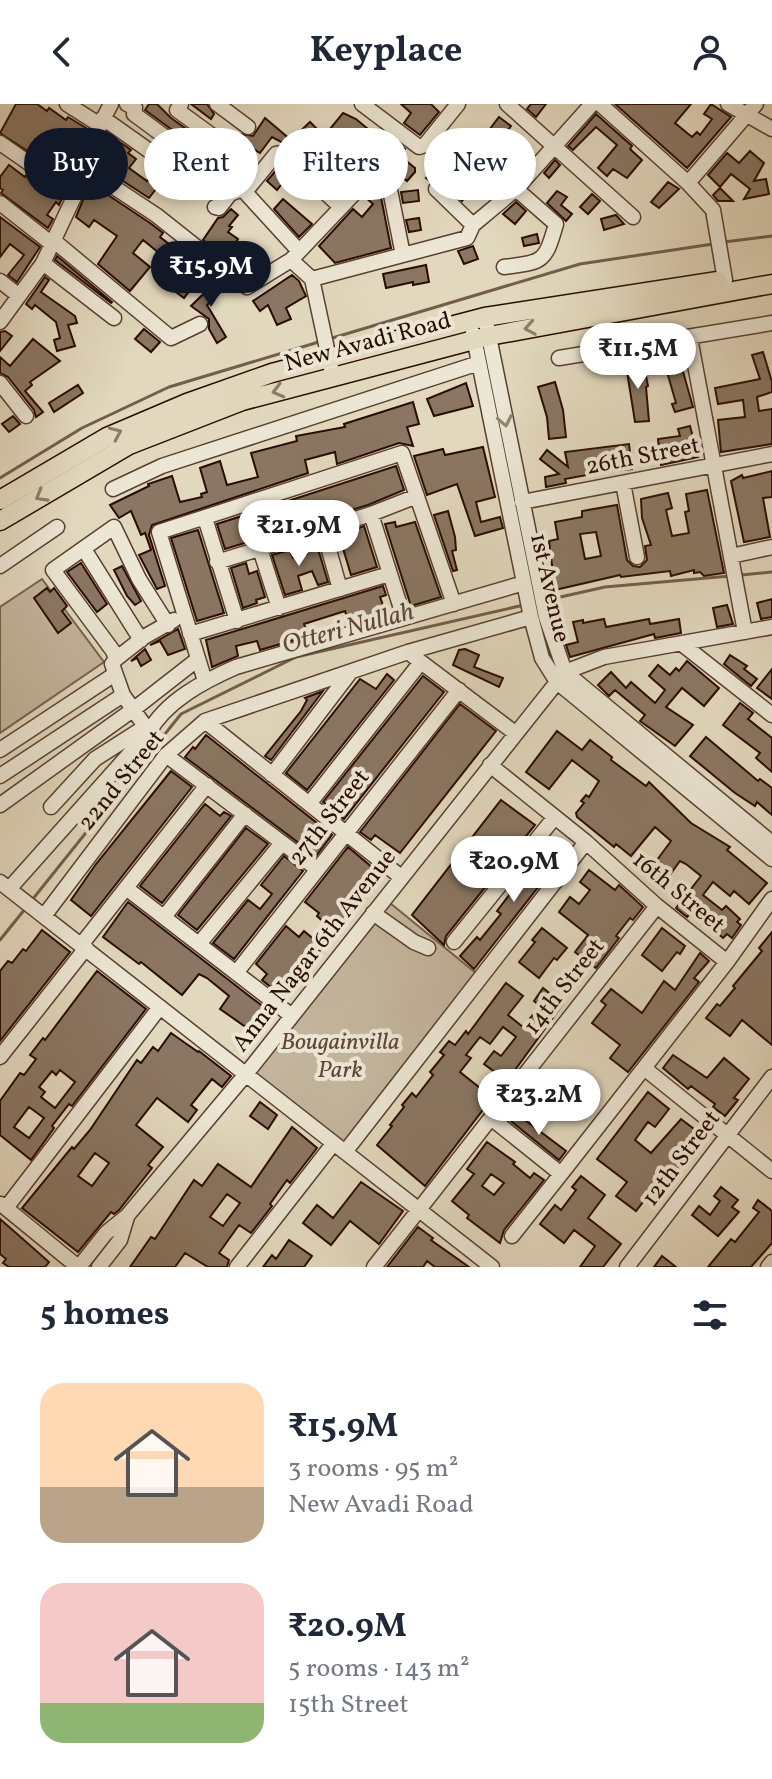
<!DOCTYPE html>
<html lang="en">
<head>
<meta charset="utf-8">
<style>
	body { margin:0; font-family:Vollkorn,serif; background:#f2f2f3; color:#1f2937; height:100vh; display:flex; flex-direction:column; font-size:30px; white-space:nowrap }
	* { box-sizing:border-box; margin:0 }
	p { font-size:26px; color:#747a83 }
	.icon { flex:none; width:44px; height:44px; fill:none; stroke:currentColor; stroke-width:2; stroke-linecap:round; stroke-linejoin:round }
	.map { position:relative; height:1163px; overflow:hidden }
	.panel { display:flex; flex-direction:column; background:#fff; flex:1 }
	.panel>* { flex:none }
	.hud { position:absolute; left:24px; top:24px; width:724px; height:72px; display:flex; gap:16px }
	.price { position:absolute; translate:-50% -68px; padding:0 18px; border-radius:28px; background:#fff; color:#222; font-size:26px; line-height:52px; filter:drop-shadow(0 2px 4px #0008) }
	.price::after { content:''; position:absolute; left:50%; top:48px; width:24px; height:18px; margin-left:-12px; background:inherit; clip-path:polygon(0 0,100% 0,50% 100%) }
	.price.current { background:#111827; color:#fff }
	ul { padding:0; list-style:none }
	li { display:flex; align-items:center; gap:24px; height:200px; padding:0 40px }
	li span { display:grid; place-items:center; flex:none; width:224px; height:160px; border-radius:24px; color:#555 }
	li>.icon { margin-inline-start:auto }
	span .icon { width:96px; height:96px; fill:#fffc; stroke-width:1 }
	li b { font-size:34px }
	h2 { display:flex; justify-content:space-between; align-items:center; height:96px; padding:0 40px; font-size:34px }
	.pill { padding:0 28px; border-radius:36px; background:#fff; box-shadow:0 4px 12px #0003; font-size:28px; line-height:72px }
	.pill.current { background:#111827; color:#fff }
	header { display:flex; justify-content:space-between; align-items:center; height:104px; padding:0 40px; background:#fff; font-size:36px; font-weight:700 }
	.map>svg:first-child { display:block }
	.green { fill:#c3b59d; stroke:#76604e; stroke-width:2 }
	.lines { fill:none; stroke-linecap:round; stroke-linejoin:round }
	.stream { stroke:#735d4b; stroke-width:3 }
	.building { fill:#8a7662; stroke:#2a0c00; stroke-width:2; fill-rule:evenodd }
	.minor-casing { stroke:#583f2f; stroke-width:17 }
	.major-casing { stroke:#2a0c00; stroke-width:21 }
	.minor { stroke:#ece6d4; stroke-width:14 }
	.major { stroke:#e2d8bd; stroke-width:18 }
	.oneway { stroke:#8f7c68 }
	.oneway2 { stroke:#958475 }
	.labels { text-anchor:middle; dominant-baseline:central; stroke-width:8; stroke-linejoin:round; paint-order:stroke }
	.street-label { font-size:24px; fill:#2a0c00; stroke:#ece6d4 }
	.park-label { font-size:24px; font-style:italic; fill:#604737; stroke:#ece6d4 }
	.water-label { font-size:26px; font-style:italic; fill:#604938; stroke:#ece6d4 }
</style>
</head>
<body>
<header><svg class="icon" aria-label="back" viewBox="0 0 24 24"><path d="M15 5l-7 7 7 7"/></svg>Keyplace<svg class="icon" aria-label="person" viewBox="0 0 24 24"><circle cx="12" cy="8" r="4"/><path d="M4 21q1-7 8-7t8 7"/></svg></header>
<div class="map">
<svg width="772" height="1163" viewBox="0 0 772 1163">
	<rect width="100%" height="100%" fill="#e2d8bd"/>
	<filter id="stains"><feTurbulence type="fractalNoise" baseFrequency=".0025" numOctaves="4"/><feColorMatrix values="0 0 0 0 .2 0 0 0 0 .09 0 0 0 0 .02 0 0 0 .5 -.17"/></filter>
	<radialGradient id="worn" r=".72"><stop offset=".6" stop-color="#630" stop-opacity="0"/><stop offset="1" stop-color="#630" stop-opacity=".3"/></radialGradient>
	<path class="green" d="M42,475L104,558L0,629V503Z
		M390,799L477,870L343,1042L253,971Z"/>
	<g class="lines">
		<path class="stream" d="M724,138L772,132
			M329,235L580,160L713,140
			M0,374L82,324L169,283L322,237
			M741,471L772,468
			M547,496L605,483L730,472
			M32,796L181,610L296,553L524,501
			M0,836L25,805"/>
	</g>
	<path class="building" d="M16,0H37L47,7L49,4L66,16L68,13L86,24L65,51L76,57L70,75L0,29Z
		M149,0H157L171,14L227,54L237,49V38L241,30L253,32L265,14L291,36L310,18L322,30L309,42L323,57L333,48L342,57L336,63L352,77L341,89L289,42L272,33L260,49L252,44L243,57L251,63L241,75L225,81L220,77L207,93L201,88L217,68L204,58L201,47L145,6Z
		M191,0H207L214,10L211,15Z
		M401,0H431L439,8L420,31L404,19L411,9Z
		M531,0H546L536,13L527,5Z
		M615,0H691L675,19L692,33L697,28L700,31L712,15L704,10L711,0L731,13L687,64Z
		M343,9L356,15L380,35L384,29L405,45L400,52L415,64V68L407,77L390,63L387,67L376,62L366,54L369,50L354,36L352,39L340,30L333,37L325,31Z
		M596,10L632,42L630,45L642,56L627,74L613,65L607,72L598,64L617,41L596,23L573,46L568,42Z
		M499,13L511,22L494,45L503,52L497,60L474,46L492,26L490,25Z
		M108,30L131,46L128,49L136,55L129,64L147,77L153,68L163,76L149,94L97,60Z
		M750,47L764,59L754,77L766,75L769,90L744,95L750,85L731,70L720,83L708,71L727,49L739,59Z
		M460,50L464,62L457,70L473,83L462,97L442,77L438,75L430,77L426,74L441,61L445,66Z
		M555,56L560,61L549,74L544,69Z
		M9,61L25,73L27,70L62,94L59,101L56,98L47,111L53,115L48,124L1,89L3,86L0,84V73Z
		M278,64L288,72L277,86L267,77Z
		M668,78L679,85L659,104L651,98Z
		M90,79L150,119L163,129L160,133L204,167L184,194L164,179L172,168L155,155L159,149L143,136L133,149L150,163L130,187L98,160L117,132L94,116L89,123L76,113Z
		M375,83L380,88L391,144L335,159L319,142L353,105L362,113L373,100L365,93Z
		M720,84L733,97H718L713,91Z
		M418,86L419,97L403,99L401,88Z
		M557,87L567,93L561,101L572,110L566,117L547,99Z
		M592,90L600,97L588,110L580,103Z
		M283,95L312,120L299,133L274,105Z
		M516,98L526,107L515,120L503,110Z
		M231,105L238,111L229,122L232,123L228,128L238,135L226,153L203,136L218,114L223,113Z
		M616,111L624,120L604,126L601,115Z
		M0,113L40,143L17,178L8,171L24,151L10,140L0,153Z
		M419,114L421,126L409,128L406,116Z
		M537,130L539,139L524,142L522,134Z
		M473,142L478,155L464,160L458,147Z
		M57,152L112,198L111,199L55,156Z
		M426,161L429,178L413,181V178L386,184L383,170Z
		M292,171L299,177L306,192L286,204L291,215L277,221L268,201L260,207L253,197Z
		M45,173L49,176L41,188L75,212L77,219L68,221L75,242L57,247L54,236L60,234L56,218L35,201L32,205L26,200Z
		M219,175L226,183L207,201L226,233L217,239L209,225V215L191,202Z
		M144,225L160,238L151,248L135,235Z
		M5,227L12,232L0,247V228Z
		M33,235L60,257L30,278L32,281L25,287L43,308L36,313L34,306L8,273L0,269V253L10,262Z
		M763,248L772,278V288L757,293L759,307L772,305V340L721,348L718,316L745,313L743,296L718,300L715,284L760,275L752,251Z
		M678,250L693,303L675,308L672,300L676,299L663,254Z
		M643,257L648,282L646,283L649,317L635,318L626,261Z
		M555,278L563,306L566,333L549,335L547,313L538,283Z
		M466,279L473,302L434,312L427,295Z
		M78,281L83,289L54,308L49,299Z
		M413,298L419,320L407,323L413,342L399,339L337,360L335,348L305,356L308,369L152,421L149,431L165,482L157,485L139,451L151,446L145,429L141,431L131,407L119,414L110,401L149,382L148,380L172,372L180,398L202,393L201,390L207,388L200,364L220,357L227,381L258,373L251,349L297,337L296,332L345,323L344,320Z
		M13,312L20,320L9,328L2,320Z
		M690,322L698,353L661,361L658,335L680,332L678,325Z
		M629,340L632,365L615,367L614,364L587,368V371L565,375L566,379L546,383L545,373L559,370L540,355L547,346L568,363L565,348Z
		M483,343L495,393L476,398L481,418L500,413L503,424L475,432L457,380L427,391L414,352L443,345L445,351Z
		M396,362L404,386L368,401L225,445L217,420Z
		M772,367V393L763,394L770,433L744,438L731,377L742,371L743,374Z
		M707,386L724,469L704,472L700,468L694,469V466L671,472L670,467L621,473L620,471L555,486L549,437L558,435L555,418L582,413V407L617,401L627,456L633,462L640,463L647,456L645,442L651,441L642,414L641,395L668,389L672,404L666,406L672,432L689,429L685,408L689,407L686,390ZM596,428L601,452L585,455L580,430Z
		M448,407L455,433L456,446L452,447L457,466L453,467L434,411Z
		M395,418L396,423L415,418L441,493L411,502L385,420Z
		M364,422L377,463L351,471L339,431Z
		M198,426L224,509L197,517L171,434Z
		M316,438L328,478L318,481L312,467L298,472L302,486L285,491L272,451L290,446L293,454L307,450L304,441Z
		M81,459L107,500L97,508L67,468Z
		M246,459L249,470L257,467L265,493L256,496L257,499L243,504L231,464Z
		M122,462L141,497L135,501L127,492L114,466Z
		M383,482L386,491L380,493L386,509L349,520L345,507L304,520L308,532L260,546L257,537L236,542L238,552L212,563L206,536Z
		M47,484L50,488L54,484L67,502L62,507L71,519L58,529L34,494Z
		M772,495V513L761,515L757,499Z
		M727,501L733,520L717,523L713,504Z
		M604,515L606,523L649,515L650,520L679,515L681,529L655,534L654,530L570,553L566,541L578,538L573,518L583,516V519Z
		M178,525L185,545L168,551L160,537L150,541Z
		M145,545L151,556L141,562L137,554L131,557Z
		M465,545L479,551L474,563L503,574L499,583L453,561L459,546Z
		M730,551L747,562L744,565L757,575L751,582L724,560Z
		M687,557L719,584L704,602L682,584L666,603L693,621L675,642L640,617L645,611L615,586L609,592L598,581L611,568L626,584L631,578L655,599L665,586L649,572L658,561L670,571L676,564L679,567Z
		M772,565V595L757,584Z
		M387,570L394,576L307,686L286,669L360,575L376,585Z
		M423,572L444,588L344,715L323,698Z
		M323,587L271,656L265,652L301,607L307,596L305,594Z
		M740,599L753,609L748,615L772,634V668L756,654L760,649L723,621Z
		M460,600L496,627L400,749L375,731L371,736L360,728Z
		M557,627L582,646L590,636L612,653L611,656L646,682L649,678L691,719L730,743L727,746L767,779L749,800L734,787L730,792L713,778L703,791L722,806L726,802L740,815L737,818L741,821L732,834L727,830L723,834L692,807L687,813L676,804L701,772L686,760L680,757L661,783L646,771L671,737L655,723L631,752L616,740L614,743L577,713L576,709L584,699L581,697L586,691L589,693L599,677L572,656L549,685L526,668Z
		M206,631L332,731L316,752L185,653L193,643L195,645Z
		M706,633L758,677L760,675L772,684V711L757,698L755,702L735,689L690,652Z
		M171,667L192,683L91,812L71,796L96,760Z
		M501,696L535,721L446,832L444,841L412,811Z
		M205,700L220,712L224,708L231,712L162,799L140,782Z
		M246,724L268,740L197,826L178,811Z
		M549,739L564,750L474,865L460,852L477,833L480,836L501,810L497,807Z
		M348,743L380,770L335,828L317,812L319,809L305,798Z
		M284,752L303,767L234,855L213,839L248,796L260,805L272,790L261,781Z
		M589,766L615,786L619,781L643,803L633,816L630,814L616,832L619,834L596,864L575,848L588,831L559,808L570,793L579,800L590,786L580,778Z
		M128,798L230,877L270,908L262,918L258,915L250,926L220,905L229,892L207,874L199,870L182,891L141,858L139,860L103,833Z
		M286,822L299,833L304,827L323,843L282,892L262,876L267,870L256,860Z
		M542,824L567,844L557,856L554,854L539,874L519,858L535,838L532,836Z
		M662,824L685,842L680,850L677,848L662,867L642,851Z
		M42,826L70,848L0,937V867L8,857L12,859L23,845L26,847Z
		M772,828V941L742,916L730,932L706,914L717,900L720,902L735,884L733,882L762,847L759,844Z
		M700,849L709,857L694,874L699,878L628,968L610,954L620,941L592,919L606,901L601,897L611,885L642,909L664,877L675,886Z
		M97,867L146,905L72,1002L69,1000L52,1022L54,1024L31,1056L0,1031V997L20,969L24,971L36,955L30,951L43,934L45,936ZM60,966L75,978L55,1004L41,993L45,988L39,983L52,967L56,971ZM29,1003L44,1014L29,1034L14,1023Z
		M506,879L523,892L508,911L523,923L540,902L534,897L543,884L563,900L507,977L484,960L494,947L501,952L516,933L503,923L490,940L480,933L466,951L471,954L460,968L490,992L486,997L488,999L425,1082L377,1041L392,1022L390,1021L404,1003L402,1001L412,989L416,993L433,971L430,968L444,951L440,948L449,937L455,941L466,927L468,930Z
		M171,929L198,948L199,947L231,972L222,983L212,975L191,1001L197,1006L188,1018L157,994L136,1021L163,1043L148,1061L152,1064L119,1106L114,1110L111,1108L78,1148L22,1104L72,1043L74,1045L90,1026L137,956L141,959L153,943L158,947ZM95,1049L109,1059L92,1082L78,1072Z
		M673,951L707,974L724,954L749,975L734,994L738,996L725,1012L713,1003L715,1000L691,982L688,985L663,964Z
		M648,988L669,1005L655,1023L648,1018L635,1036L651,1049L681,1015L698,1028L683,1048L688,1052L663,1087L656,1081L636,1107L616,1092L627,1078L597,1055Z
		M260,998L277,1011L268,1025L250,1012Z
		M517,1010L566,1047L559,1056L511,1017Z
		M292,1023L317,1044L290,1079L287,1076L270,1100L272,1102L251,1129L239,1121L219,1149L229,1156L227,1163H208L185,1149L175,1163H130L151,1133L155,1135L194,1076L202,1082L218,1060L251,1083ZM227,1090L240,1099L223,1122L210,1113Z
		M487,1038L515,1058L513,1060L530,1074L534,1069L544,1076L504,1126L500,1139L467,1114L469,1111L452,1097L474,1070L467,1065ZM491,1070L504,1079L494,1091L482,1082Z
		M581,1072L605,1091L588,1114L621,1140L603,1163H580L595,1142L574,1126L564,1139L540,1120L555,1101L561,1106L576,1086L572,1083Z
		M361,1078L403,1107L379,1140L350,1117L331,1141L303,1119L317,1101L333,1114Z
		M721,1083L738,1096L732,1103L739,1108L718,1132L692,1111L699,1102L710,1111L720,1097L714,1092Z
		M758,1096L772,1107V1139L751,1163H708L731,1135L735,1138L759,1108L753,1104Z
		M0,1115L49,1158L45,1163H9L3,1159L6,1155L0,1150Z
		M418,1123L433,1134L431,1136L469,1163H435L427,1157L423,1163H387Z
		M289,1136L312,1152L304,1163H263L272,1151L276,1155Z
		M662,1152L676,1163H654Z"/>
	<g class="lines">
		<g class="minor-casing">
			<path id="minor" d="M67,0L100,21
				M181,0L177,6L229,44
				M217,0L248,23
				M362,0L419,43L425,41L458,0
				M507,0L633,113
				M600,0L688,79L713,106L725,176
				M728,0L772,25
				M103,14L182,70L195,55L134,10L135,4L127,0
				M0,39L75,91
				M472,56L516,85L556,120C545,159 543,158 504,163
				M85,64L156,111L247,183L291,156L369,74L377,72L389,81L403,151
				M688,79L756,0
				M436,85L473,121
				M245,88L298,146
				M0,99L52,140
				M215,103L219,104L230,90L242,85L245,88L276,50L282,49L341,103
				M53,136L171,234L200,220
				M291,156L312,175L333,273
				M43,159L114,214
				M312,175L467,134L473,121L516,85L592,0
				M0,177L18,191
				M485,213L546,513L565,568L772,739
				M0,218L43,159L75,91L100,21L111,0
				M473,229L531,513L542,554L557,578L772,755
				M690,234L745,528
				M559,254L772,219
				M0,279L26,312
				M623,379L637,453
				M113,385L162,362L479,259
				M522,398L772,350
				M371,410L404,514
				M205,414L237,517
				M323,425L340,485
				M84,445L141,536
				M260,445L279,504
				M731,452L772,443
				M217,458L371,410L417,392
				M0,462L57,423
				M190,530L389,470
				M682,540L772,611
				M413,552L515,629
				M116,555L144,533L174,516
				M205,577L159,428L402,349L454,500
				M205,617L401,773
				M149,628L123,591L112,560L116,555L113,547L53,466L114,423L139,475L168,521
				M0,646L115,570
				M166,651L317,765
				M490,661L586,738L657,802L727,858
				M272,671L349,570
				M0,672L123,591
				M309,700L421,558
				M0,701L134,605L198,555
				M51,703L95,655L145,623
				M0,778L492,1163
				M126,784L292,912
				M9,785L149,628C166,597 204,577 236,563L524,479
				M373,809L414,838L428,844
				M44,812L166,651L205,617L408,548L531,513
				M164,813L245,710
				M454,838L554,714
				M199,840L282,739
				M81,841L207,681
				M236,869L459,586
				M0,953L86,844
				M644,964L772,1067
				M491,1014L561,1070L727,858L772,795
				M345,1048L586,738
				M1,1100L78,1163
				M6,1104L160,903
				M512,1132L561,1070
				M79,1163L106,1129L127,1112L246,970L565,568L604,553L772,523
				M99,1163L120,1136L127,1113
				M237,1163L333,1040
				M374,1163L657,802
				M627,1163L772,973
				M768,1163L772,1158"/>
		</g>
		<g class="major-casing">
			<path id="major" d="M0,396L107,333L187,299L272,269L485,213L718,177
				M0,417L129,341L242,297L489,232L772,180"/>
		</g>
		<use href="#minor" class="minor"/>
		<use href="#major" class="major"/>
	</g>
	<defs><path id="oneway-chevron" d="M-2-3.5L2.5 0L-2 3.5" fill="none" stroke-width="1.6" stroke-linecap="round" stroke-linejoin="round" transform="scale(2)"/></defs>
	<g class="oneway">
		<use href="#oneway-chevron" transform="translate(530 224) rotate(170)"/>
		<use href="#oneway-chevron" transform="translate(278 287) rotate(165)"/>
		<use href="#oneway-chevron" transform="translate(116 329) rotate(-24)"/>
		<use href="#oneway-chevron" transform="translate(41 392) rotate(150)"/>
	</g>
	<use class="oneway2" href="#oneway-chevron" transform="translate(505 317) rotate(79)"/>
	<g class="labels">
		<g class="street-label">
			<text transform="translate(368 239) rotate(-15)">New Avadi Road</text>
			<text transform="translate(643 353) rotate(-11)">26th Street</text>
			<text transform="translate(549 484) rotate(77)">1st Avenue</text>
			<text transform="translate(122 677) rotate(-51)">22nd Street</text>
			<text transform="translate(330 714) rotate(-52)">27th Street</text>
			<text transform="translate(678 789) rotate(40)">16th Street</text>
			<text transform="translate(315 847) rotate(-52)">Anna Nagar 6th Avenue</text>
			<text transform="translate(565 883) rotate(-52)">14th Street</text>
			<text transform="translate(682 1055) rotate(-53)">12th Street</text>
		</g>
		<g class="park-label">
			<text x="340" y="939">Bougainvilla<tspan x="340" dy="28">Park</tspan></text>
		</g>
		<g class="water-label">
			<text transform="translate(348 525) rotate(-15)">Otteri Nullah</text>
		</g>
	</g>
	<rect width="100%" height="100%" filter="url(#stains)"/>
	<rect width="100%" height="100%" fill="url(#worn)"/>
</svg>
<b class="price current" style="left:211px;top:205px">₹15.9M</b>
<b class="price" style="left:638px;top:287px">₹11.5M</b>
<b class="price" style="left:299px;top:464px">₹21.9M</b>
<b class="price" style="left:514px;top:800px">₹20.9M</b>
<b class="price" style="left:539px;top:1033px">₹23.2M</b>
<div class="hud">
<a class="pill current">Buy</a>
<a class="pill">Rent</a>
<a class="pill">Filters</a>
<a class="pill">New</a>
</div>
</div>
<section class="panel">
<h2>5 homes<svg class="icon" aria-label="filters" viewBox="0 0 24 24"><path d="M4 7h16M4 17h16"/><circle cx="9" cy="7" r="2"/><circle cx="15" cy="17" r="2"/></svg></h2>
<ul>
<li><span style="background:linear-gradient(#ffd9b3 65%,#b9a48a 0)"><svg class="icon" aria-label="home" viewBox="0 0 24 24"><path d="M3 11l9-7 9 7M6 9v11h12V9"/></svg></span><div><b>₹15.9M</b><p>3 rooms · 95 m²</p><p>New Avadi Road</p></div></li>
<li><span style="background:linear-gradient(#f6c9c9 75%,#8fb573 0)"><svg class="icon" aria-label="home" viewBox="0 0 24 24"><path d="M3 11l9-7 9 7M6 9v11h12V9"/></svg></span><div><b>₹20.9M</b><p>5 rooms · 143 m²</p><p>15th Street</p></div></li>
</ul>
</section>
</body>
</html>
